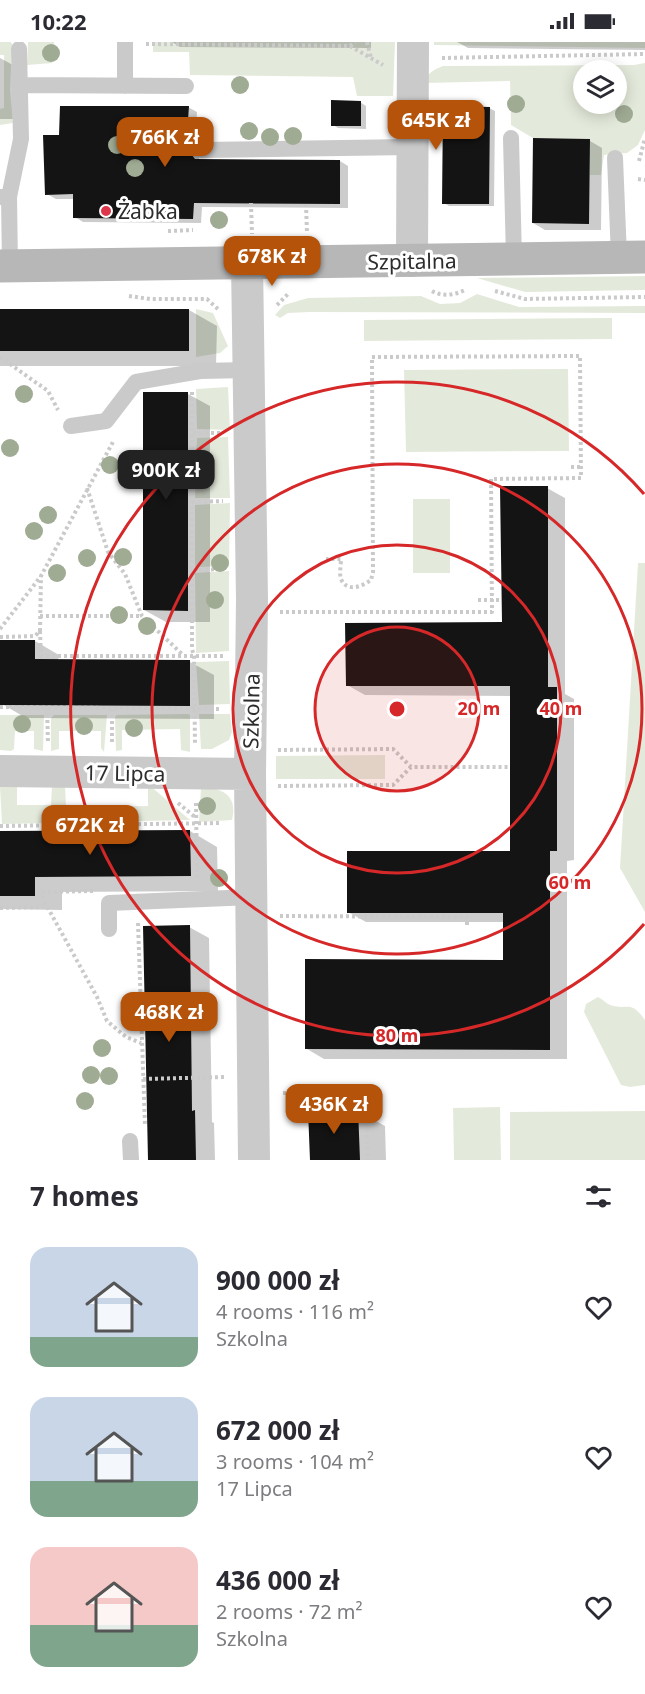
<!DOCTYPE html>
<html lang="en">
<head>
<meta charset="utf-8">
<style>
	body { margin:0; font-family:"Noto Sans",sans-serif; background:#f2f2f3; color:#2b2b33; height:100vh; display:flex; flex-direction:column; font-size:22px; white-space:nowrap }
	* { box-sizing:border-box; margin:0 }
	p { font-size:20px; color:#7c7c81 }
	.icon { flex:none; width:33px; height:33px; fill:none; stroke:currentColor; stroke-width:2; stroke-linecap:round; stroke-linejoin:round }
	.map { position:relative; height:1118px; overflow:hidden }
	.side { display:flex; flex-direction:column; background:#fff; flex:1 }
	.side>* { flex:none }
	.fabs { position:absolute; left:573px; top:18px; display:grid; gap:12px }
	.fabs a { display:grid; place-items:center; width:54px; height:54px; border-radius:50%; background:#fff; box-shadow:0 3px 15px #0003; font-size:30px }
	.price { position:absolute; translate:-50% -51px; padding:0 14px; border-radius:12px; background:#b45309; color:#fff; font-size:20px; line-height:39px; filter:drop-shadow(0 2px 3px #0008) }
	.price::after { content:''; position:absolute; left:50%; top:36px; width:18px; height:14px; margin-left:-9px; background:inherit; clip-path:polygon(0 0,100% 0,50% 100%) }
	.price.on { background:#222; color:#fff }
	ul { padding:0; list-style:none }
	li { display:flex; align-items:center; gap:18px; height:150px; padding:0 30px }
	li span { display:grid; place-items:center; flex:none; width:168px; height:120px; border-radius:18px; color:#555 }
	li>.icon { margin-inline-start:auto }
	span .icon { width:72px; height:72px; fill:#fffc; stroke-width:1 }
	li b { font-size:26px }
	h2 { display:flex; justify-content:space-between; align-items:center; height:72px; padding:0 30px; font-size:26px }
	.status { display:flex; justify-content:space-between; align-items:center; height:42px; padding:0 30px; background:#fff; direction:ltr }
	.status svg { height:16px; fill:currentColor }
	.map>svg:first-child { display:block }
	.green { fill:#e4eadb; fill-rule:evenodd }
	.shadow { fill:#0003 }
	.building { fill:#141414 }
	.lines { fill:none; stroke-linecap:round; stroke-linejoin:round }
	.path { stroke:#cacaca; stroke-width:4; stroke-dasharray:3 3; stroke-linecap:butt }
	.lane { stroke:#cacaca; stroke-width:16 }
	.street { stroke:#cacaca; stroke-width:32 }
	.secondary { stroke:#b7b7b7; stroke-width:33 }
	.tree { fill:#a0ab94 }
	.ring { fill:none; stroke:#d62828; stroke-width:3 }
	.poi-dot { fill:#dd374c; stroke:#fff; stroke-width:2 }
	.labels { text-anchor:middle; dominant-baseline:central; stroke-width:6; stroke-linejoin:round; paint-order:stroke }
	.poi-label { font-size:21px; fill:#2d2d2d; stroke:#fff; text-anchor:start }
	.street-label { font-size:21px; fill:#2d2d2d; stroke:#fff }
	.centre { fill:#d62828; stroke:#fff; stroke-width:3 }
	.ring-label { font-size:18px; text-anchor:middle; font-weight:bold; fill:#d62828; stroke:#fff; stroke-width:6; stroke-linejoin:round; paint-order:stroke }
</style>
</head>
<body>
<div class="status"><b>10:22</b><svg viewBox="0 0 49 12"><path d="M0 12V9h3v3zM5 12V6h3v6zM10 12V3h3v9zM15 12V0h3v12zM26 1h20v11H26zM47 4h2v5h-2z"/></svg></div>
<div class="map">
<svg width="645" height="1118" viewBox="0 0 645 1118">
	<rect width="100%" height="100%" fill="#fff"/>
	<path class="green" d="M0,0H11L12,2L10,48L13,81L0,83V67L4,66V13H0Z
		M28,0H54V15L52,21L27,23Z
		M153,0H395L393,54H357L353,35L190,33L189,10H153Z
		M434,0H645V6L434,3Z
		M645,21V88L638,103L627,111L604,113L601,133H590V97L533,96L511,83L510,39L425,41C428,30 433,28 443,24L634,23ZM584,28H616V62H584Z
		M645,234V248L525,250L477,236Z
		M477,252L519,265L645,264V271L309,270L288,271L280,276L275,273L284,263L308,256L421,254L440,262L460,261Z
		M196,267L213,271L228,304L220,311L196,315Z
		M612,276V297L364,299V278Z
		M568,327L569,409L406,410L404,328Z
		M228,345L230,388L197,387L196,347Z
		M228,395L230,456H195L197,396Z
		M413,457H450V531H413Z
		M230,461L229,524L195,525V463Z
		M638,521H645V870L620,826Z
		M229,529V609L196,611L195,531Z
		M229,619L230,662L199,663L196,620Z
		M188,672L190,673V710L181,708L180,687L122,688V708L116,709L115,675L117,673Z
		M199,672H230L232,690L229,698L212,707H201Z
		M0,673H44L43,709L34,707V689H15L14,707L11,709L0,708Z
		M54,673H107L104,710L101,706V689H59V707L51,709V676Z
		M385,713V737H276V714Z
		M148,742L190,778L2,782L0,745L17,743V763H51L52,744L65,743L66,765L148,764Z
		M201,746C223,745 238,754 232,778L199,780Z
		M598,955C602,957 606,961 610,963C628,969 630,957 645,978V1043L630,1045L621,1043L584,970L586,962Z
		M500,1065L501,1118H454L453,1066Z
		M645,1069V1118H510V1070Z"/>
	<path class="shadow" d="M172,0H371V6L180,5Z
		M457,0H645V8L468,6Z
		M0,16L24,29L23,77H0Z
		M360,60L366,64V87L338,86L333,83Z
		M188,65L197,70L196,97L199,99V118L340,119L348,124V166L202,165L201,181L83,180L75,175V157H56L47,152L61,95Z
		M489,66L495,69L494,164H449L444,161Z
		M590,99L602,106L601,188H545L533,181Z
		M0,268H189L217,284L216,324H0Z
		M188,352L210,364V580H166L144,568Z
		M547,446L565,456V652L574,657V818L567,819V1017H324L307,1007L505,919V880H366L348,870L511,811L512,654L365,653L347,643L504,582Z
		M35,599L59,613L58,619L190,620L214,633V677L26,676L2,662L0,602Z
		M190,789L217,805L218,849L62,850V868L0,867V817Z
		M189,885L209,896L212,1080L214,1081L215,1118H149Z
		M358,1069L385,1084L386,1118H311Z"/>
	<path class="building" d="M331,58L361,59V84H331Z
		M60,64H189L187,92H191V112L195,117L340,118V162L194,161L193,177L73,176V152L45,153L43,93H59Z
		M443,64L490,65L489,162H442Z
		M533,96L590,97L589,182L532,181Z
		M0,267H189V309H0Z
		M143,350H188V569L143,568Z
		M500,444H548V645H557V809H550V1008L305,1007V917L503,918V871H347V809H510V644H346L345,581L502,580Z
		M0,598H35V617L190,618V664L0,663Z
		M190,788L191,834L35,835V854H0V789Z
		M190,883L192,1069L195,1068L196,1118H148L143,884Z
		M358,1067L360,1118H310L308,1068Z"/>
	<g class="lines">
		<path class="path" d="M367,0L371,16
			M146,2L350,4L383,23
			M350,4L355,0
			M442,16L645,12
			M639,119L645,96
			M638,137L645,138
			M251,161L252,192
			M306,162L307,191
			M168,189L193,188
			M432,249C442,255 455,253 465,248
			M495,249L525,257L645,255
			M129,254L150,257H207L219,268
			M277,263L289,251
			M0,315L48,349L58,368
			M192,350V607L194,614L195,703
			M193,391H222
			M571,425H580
			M87,446L108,510L125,532L142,574L183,613
			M192,460L223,459
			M193,528L223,527
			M478,558H502
			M280,570H492L491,437L581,436L580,314L372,315L373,530L371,538C363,544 347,551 341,537C339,532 341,523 341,517H326
			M40,574H142
			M0,587L41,534L114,398
			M40,589L41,614H223
			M0,595L35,594L40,589L41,534
			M0,665L221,667
			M47,666L48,701
			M112,667V703
			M278,708L393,707L411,725
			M278,744L393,743L411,725H510
			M178,761L195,775
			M196,761L197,838
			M0,784L222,781
			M93,849L43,850V857L97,955L107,979L126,995L141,1001
			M0,866L42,865L45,861
			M280,874L467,875V885
			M138,881L145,1084
			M143,1037L225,1035
			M283,1051L365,1049L368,1118"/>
		<path class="lane" d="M125,0V44
			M20,43L186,44
			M511,96L514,217
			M201,108L412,105
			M615,116L619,215
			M0,155H9L10,224
			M9,155L21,97L19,7
			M71,384L106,379L136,340L200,329L248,328
			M109,887V861L252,855
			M130,1099L131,1118"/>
		<path class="street" d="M412,219L413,0
			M247,221L252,557L250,732L254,1118
			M0,729L250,732"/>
		<path class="secondary" d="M0,224L645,215"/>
	</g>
	<g class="tree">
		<circle cx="51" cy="11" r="9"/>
		<circle cx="240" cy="43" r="9"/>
		<circle cx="516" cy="62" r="9"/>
		<circle cx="624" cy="72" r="9"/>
		<circle cx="249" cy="89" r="9"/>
		<circle cx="293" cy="94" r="9"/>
		<circle cx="270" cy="95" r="9"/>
		<circle cx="117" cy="103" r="9"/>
		<circle cx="135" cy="126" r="9"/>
		<circle cx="219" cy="178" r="9"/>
		<circle cx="24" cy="352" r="9"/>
		<circle cx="10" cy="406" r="9"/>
		<circle cx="110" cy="423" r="9"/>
		<circle cx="48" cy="473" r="9"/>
		<circle cx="34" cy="489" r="9"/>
		<circle cx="123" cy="515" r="9"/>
		<circle cx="87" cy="516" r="9"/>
		<circle cx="220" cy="521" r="9"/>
		<circle cx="57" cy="531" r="9"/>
		<circle cx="215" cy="558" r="9"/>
		<circle cx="119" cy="573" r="9"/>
		<circle cx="147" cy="584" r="9"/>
		<circle cx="22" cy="682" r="9"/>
		<circle cx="84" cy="684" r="9"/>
		<circle cx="134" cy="686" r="9"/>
		<circle cx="207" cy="764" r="9"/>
		<circle cx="219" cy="836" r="9"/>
		<circle cx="102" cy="1006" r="9"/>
		<circle cx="91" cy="1033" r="9"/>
		<circle cx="109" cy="1034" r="9"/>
		<circle cx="85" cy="1059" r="9"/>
	</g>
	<circle cx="397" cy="667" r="82" fill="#d62828" fill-opacity=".12"/>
	<g class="ring">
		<circle cx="397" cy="667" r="82"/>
		<circle cx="397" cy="667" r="164"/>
		<circle cx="397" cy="667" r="245"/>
		<path d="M644 882A327 327 0 1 1 644 452"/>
	</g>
	<circle class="poi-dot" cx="106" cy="169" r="6"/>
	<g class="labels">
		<g class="poi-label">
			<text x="118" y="169">Żabka</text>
		</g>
		<g class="street-label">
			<text transform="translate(412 219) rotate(-1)">Szpitalna</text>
			<text transform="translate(251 669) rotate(-89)">Szkolna</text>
			<text transform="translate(125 731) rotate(1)">17 Lipca</text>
		</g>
	</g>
	<circle cx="397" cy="667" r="9" class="centre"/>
	<g class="ring-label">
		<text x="479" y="673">20 m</text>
		<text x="561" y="673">40 m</text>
		<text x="570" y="847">60 m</text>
		<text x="397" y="1000">80 m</text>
	</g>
</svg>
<div class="fabs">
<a><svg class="icon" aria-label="layers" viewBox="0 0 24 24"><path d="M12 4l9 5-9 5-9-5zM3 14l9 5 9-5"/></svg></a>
</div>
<b class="price" style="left:436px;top:109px">645K zł</b>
<b class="price" style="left:165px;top:126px">766K zł</b>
<b class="price" style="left:272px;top:245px">678K zł</b>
<b class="price on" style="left:166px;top:459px">900K zł</b>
<b class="price" style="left:90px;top:814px">672K zł</b>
<b class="price" style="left:169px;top:1001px">468K zł</b>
<b class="price" style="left:334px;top:1093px">436K zł</b>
</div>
<section class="side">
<h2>7 homes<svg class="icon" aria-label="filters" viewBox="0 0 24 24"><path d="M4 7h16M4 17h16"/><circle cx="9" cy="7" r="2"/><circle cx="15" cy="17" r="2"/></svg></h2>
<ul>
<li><span style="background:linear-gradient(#c9d6e8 75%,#7fa58c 0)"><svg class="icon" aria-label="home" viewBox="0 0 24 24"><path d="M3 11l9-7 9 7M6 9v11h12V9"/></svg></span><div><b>900 000 zł</b><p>4 rooms · 116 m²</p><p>Szkolna</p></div><svg class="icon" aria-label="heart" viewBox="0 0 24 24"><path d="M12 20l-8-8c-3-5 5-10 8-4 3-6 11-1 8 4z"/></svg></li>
<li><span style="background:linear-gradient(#c9d6e8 70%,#7fa58c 0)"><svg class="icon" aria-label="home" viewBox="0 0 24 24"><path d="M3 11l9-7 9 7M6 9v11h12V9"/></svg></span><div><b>672 000 zł</b><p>3 rooms · 104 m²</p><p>17 Lipca</p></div><svg class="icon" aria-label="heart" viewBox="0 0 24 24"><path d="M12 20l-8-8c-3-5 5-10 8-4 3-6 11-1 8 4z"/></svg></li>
<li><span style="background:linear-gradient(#f6c9c9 65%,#7fa58c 0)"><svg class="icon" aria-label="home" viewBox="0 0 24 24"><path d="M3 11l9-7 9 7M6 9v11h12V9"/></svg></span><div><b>436 000 zł</b><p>2 rooms · 72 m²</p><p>Szkolna</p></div><svg class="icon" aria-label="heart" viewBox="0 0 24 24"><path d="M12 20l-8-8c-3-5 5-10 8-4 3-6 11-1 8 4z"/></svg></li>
</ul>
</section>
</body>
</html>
